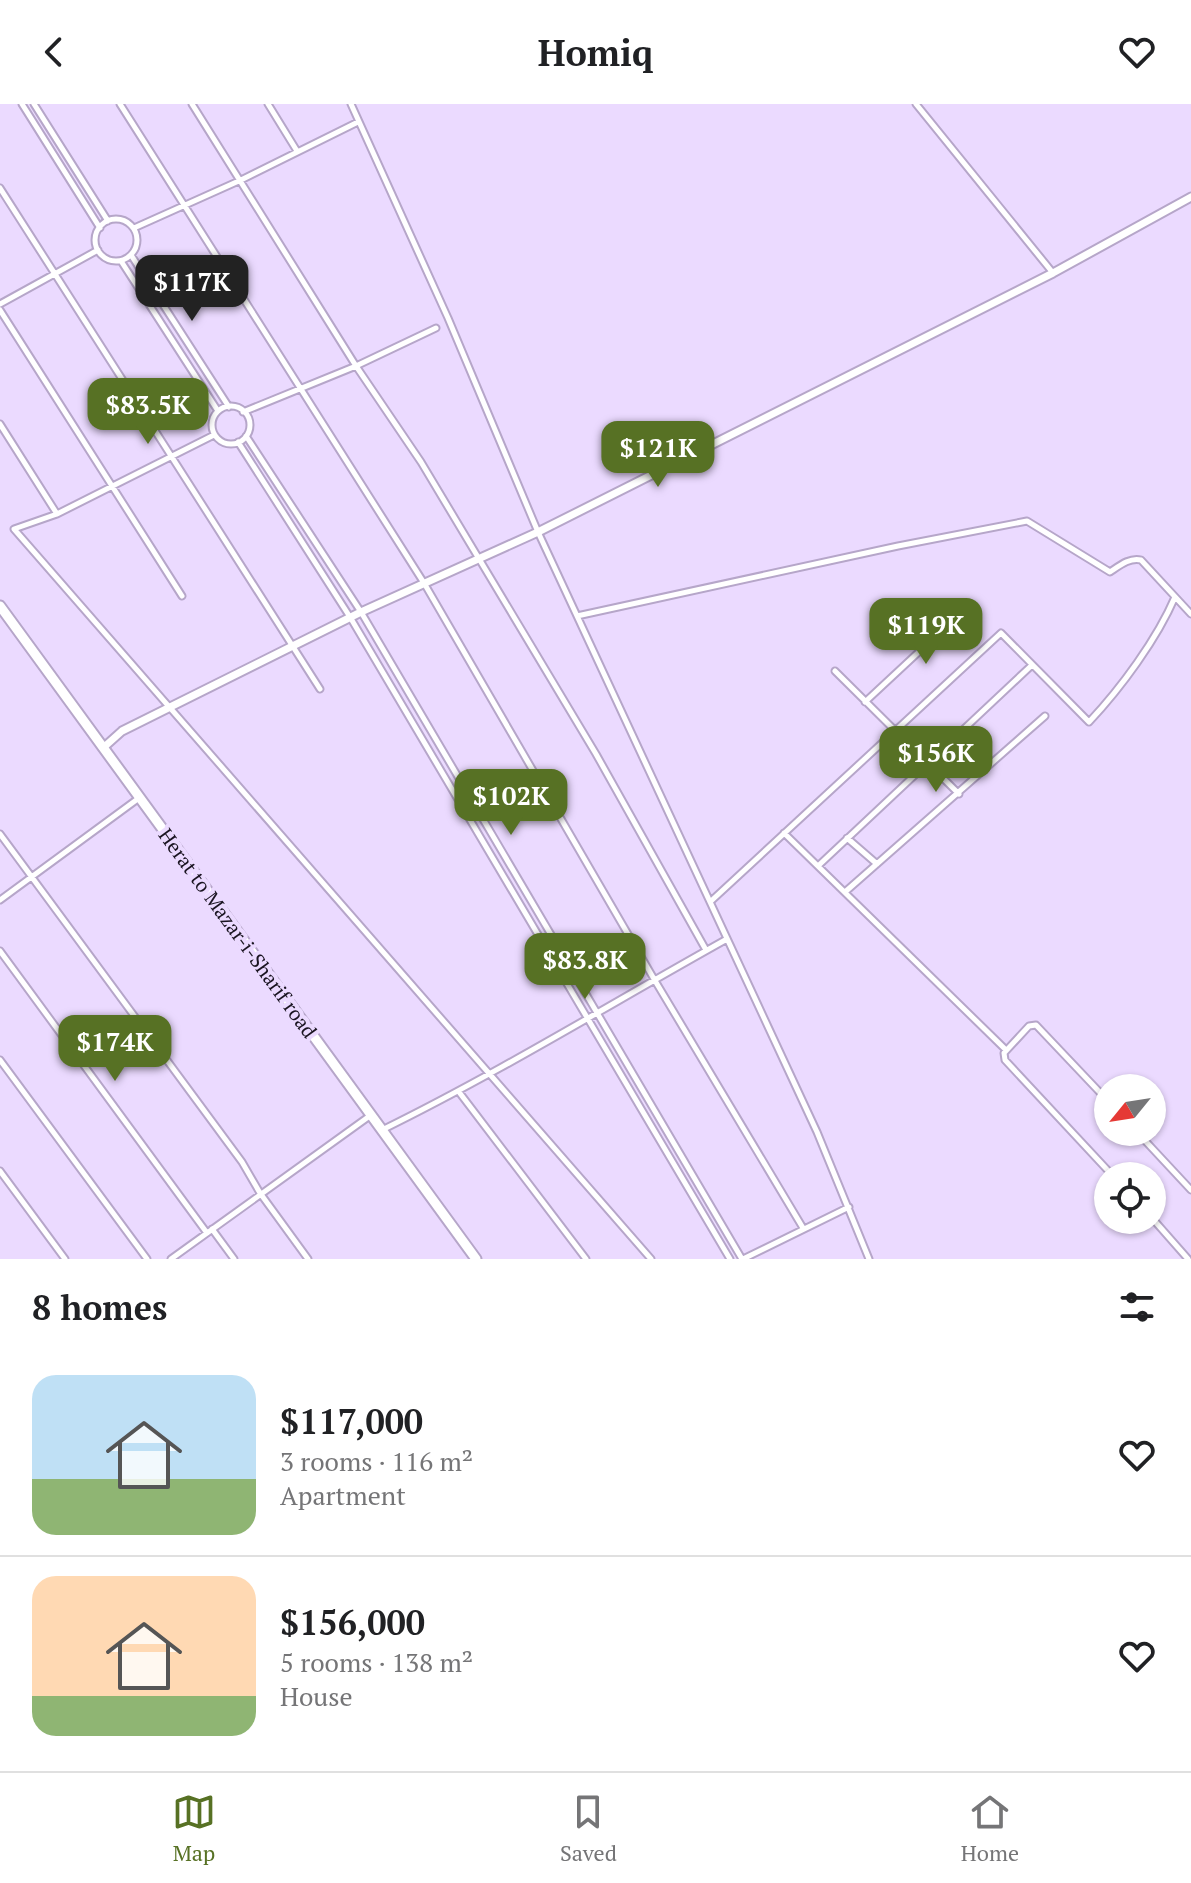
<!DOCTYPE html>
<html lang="en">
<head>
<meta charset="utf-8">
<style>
	body { margin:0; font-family:"PT Serif",serif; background:#f6f6f6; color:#202124; height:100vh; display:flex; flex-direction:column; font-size:30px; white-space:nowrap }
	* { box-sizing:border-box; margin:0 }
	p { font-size:26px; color:#757577 }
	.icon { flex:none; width:44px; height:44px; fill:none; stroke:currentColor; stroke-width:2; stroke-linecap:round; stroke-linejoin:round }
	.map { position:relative; height:1155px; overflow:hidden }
	.side { display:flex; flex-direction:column; background:#fff; flex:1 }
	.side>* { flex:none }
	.needle { width:52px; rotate:240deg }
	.controls { position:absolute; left:1094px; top:970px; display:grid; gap:16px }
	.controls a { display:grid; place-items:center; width:72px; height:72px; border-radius:50%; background:#fff; box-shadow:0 2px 6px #0004; font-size:40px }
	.price { position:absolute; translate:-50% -68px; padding:0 18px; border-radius:16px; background:#577124; color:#fff; font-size:26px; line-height:52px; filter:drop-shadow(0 2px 4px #0008) }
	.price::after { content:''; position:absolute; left:50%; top:48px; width:24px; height:18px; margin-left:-12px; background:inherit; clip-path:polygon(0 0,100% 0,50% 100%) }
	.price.current { background:#222; color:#fff }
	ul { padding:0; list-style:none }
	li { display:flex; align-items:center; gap:24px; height:200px; padding:0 32px }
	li+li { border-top:2px solid #e0e0e0 }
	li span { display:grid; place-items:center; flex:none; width:224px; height:160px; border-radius:24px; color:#555 }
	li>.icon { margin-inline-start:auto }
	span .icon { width:96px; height:96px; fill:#fffc; stroke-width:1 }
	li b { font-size:34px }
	h2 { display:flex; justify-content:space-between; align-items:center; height:96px; padding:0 32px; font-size:34px }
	header { display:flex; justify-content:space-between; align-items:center; height:104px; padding:0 32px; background:#fff; font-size:36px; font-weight:700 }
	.menu { display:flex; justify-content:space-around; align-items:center; height:112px; border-top:2px solid #e0e0e0; background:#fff; font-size:22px; color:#757577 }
	.menu a { display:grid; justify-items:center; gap:4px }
	.menu .current { color:#577124 }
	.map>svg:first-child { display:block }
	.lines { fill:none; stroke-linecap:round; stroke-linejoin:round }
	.street-casing { stroke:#b6a6c9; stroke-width:9 }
	.secondary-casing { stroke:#b6a6c9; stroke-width:11 }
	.highway-casing { stroke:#b6a6c9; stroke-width:13 }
	.street { stroke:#fff; stroke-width:5 }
	.secondary { stroke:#fff; stroke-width:7 }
	.highway { stroke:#fff; stroke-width:9 }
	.labels { text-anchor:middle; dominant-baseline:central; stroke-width:8; stroke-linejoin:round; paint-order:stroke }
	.street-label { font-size:20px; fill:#1a1421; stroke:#ebdaff }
</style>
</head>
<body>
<header><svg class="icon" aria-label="back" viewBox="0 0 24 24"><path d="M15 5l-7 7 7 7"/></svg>Homiq<svg class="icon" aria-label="heart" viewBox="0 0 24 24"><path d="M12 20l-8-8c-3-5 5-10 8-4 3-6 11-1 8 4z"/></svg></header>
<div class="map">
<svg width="1191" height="1155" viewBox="0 0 1191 1155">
	<rect width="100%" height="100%" fill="#ebdaff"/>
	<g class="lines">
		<g class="street-casing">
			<path id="street" d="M22,0L100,124
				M34,0L108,117
				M120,0L424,479L654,875L803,1124
				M192,0L356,262L421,358L596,650L706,846
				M268,0L297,47
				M351,0L448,214L538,428L817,1028L869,1155
				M916,0L1053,169
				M0,84L320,585
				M95 136a21 21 0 1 1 42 0a21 21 0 1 1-42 0Z
				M134,124L241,76L358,18
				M131,151L229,303
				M121,157L218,307
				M0,200L98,146
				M0,206L182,492
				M212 321a19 19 0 1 1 38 0a19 19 0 1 1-38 0Z
				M243,308L356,262L436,224
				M0,320L57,410
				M214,331L57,410L14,425L651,1155
				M246,332L361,508L742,1155
				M238,338L350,513L730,1155
				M577,512L898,442L1027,417L1110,468C1119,462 1130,453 1141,456L1191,510
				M835,567L959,690
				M865,598L966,504
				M784,729L1006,946
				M0,730L242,1058L260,1089L308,1155
				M847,734L877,760
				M818,762L1032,561
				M845,788L1045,612
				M0,796L139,694
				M710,798L1001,529L1089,618C1121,584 1157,535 1175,493
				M0,847L207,1129
				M0,956L147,1155
				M459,988L586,1155
				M1108,997L1036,921L1029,922L1004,949L1005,956L1113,1072
				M382,1026C500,968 612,899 727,835
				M1137,1028L1191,1086
				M0,1067L65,1155
				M1152,1114L1188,1155
				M212,1125L234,1155
				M171,1155L371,1011
				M743,1155L849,1103"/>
		</g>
		<g class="secondary-casing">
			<path id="secondary" d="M103,644L122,627L361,508L538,428L1053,169L1191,93"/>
		</g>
		<g class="highway-casing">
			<path id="highway" d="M0,502L476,1155"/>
		</g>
		<use href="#street" class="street"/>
		<use href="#secondary" class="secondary"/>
		<use href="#highway" class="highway"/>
	</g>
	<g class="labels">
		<g class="street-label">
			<text transform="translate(238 829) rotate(54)">Herat to Mazar-i-Sharif road</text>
		</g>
	</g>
</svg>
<div class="controls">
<a><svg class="needle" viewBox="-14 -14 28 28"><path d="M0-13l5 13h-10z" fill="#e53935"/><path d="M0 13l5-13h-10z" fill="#757577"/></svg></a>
<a><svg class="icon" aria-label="locate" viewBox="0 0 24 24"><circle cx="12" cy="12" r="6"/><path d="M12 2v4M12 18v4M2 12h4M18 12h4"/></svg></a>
</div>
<b class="price current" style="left:192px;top:219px">$117K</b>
<b class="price" style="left:148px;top:342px">$83.5K</b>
<b class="price" style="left:658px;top:385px">$121K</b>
<b class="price" style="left:926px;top:562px">$119K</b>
<b class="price" style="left:936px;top:690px">$156K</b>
<b class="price" style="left:511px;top:733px">$102K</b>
<b class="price" style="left:585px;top:897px">$83.8K</b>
<b class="price" style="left:115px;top:979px">$174K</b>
</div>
<section class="side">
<h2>8 homes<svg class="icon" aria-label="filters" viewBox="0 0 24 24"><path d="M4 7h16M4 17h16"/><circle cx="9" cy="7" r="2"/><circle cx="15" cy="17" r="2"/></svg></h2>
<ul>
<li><span style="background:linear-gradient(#bfe0f5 65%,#8fb573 0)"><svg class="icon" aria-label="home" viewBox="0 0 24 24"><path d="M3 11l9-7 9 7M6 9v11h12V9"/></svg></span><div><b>$117,000</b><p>3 rooms · 116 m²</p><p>Apartment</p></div><svg class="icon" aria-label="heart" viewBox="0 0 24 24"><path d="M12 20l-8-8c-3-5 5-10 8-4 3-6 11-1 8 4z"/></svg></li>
<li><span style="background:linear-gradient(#ffd9b3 75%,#8fb573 0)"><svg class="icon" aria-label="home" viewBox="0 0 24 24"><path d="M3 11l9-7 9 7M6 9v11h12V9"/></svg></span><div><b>$156,000</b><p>5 rooms · 138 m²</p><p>House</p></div><svg class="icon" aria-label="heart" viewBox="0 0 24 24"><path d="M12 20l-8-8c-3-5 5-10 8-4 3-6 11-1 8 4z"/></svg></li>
</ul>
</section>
<nav class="menu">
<a class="current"><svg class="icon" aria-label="map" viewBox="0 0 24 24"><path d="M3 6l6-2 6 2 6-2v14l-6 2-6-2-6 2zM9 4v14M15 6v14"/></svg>Map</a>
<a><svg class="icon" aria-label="saved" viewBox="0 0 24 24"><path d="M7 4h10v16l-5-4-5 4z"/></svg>Saved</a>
<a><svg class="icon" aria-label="home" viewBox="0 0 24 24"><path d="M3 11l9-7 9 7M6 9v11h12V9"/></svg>Home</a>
</nav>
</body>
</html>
